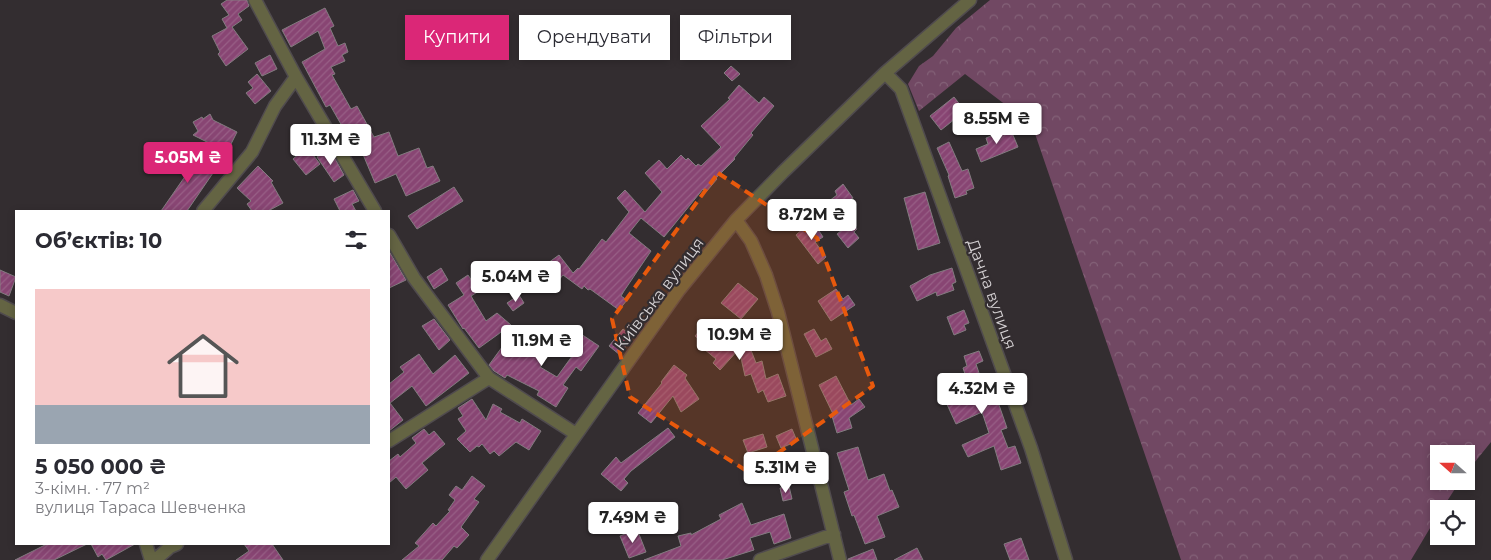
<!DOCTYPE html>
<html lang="uk">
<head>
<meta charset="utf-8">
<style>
	body { margin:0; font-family:Montserrat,sans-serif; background:#f2f2f3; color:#2b2b33; height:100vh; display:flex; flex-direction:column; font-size:19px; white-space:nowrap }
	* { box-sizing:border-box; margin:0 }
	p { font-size:16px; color:#7c7c81 }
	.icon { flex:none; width:28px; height:28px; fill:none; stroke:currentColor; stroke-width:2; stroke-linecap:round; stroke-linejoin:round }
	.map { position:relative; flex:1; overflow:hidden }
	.sheet { position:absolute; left:15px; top:210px; width:375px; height:335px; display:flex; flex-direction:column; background:#fff; border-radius:0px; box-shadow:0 2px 8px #0003 }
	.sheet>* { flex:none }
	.guide { position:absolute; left:405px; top:15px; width:475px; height:45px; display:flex; gap:10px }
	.needle { width:32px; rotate:291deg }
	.controls { position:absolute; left:1430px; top:445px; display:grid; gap:10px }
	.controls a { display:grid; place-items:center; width:45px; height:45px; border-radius:0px; background:#fff; box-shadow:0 2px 8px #0003; font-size:25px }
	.price { position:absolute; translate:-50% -42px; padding:0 11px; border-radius:5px; background:#fff; color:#222; font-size:16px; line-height:32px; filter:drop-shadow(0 1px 2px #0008) }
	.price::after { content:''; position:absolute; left:50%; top:30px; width:15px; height:11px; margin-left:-8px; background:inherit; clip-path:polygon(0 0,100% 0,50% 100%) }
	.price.active { background:#db2777; color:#fff }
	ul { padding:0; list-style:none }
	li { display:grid; align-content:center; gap:10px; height:265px; padding:0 20px }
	li span { display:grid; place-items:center; height:155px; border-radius:0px; color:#555 }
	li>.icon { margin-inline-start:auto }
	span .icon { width:90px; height:90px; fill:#fffc; stroke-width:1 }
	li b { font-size:21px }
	h2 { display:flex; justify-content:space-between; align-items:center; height:60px; padding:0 20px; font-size:21px }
	.pill { padding:0 18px; border-radius:0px; background:#fff; box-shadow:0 2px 8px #0003; font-size:18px; line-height:45px }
	.pill.active { background:#db2777; color:#fff }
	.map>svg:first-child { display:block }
	.forest { fill:url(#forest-crowns) }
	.building { fill:url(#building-hatch); stroke:#837c80 }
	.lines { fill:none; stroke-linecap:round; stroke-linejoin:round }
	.minor-casing { stroke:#504b4e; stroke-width:15 }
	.minor { stroke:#646443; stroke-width:12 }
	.marked { fill:#e8590c; fill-opacity:0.2; stroke:#e8590c; stroke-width:4; stroke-dasharray:10 6; stroke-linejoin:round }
	.labels { text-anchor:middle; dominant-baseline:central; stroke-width:4.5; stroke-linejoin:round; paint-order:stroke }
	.street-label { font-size:16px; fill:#d6d2d4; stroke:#332d30 }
</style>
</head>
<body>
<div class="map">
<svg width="1491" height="560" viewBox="0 0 1491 560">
	<defs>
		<pattern id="forest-crowns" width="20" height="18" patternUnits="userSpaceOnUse" patternTransform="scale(1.25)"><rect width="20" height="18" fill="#714863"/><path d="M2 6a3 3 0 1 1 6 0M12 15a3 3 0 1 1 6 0" fill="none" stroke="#846278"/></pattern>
		<pattern id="building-hatch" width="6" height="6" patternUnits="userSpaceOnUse" patternTransform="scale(1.25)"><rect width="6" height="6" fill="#884573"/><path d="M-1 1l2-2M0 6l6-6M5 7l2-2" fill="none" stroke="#985f86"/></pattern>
	</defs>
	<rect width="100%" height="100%" fill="#332d30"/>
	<path class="forest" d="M990,0H1491V442L1466,473V454H1439V481H1460L1442,509H1439V513L1411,560H1181L1032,125L965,74L919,111L908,84L919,66L933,56L956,28Z"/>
	<path class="building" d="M227,0H247L249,6L238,14L242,20L232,27L248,49L226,66L218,54L220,52L212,36L227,28L222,19L229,15L221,4Z
		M325,8L334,26L330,28L338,46L345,43L348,52L342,55L345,61L331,67L335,74L332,75L351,109L357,106L374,137L389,132L398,156L419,148L427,168L433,166L440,181L406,196L396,174L375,183L362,152L358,154L330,105L326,107L302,62L325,49L318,31L291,47L282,30Z
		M270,55L277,69L262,76L255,63Z
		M731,66L740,74L732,81L724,73Z
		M257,74L271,91L255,104L246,93L253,88L248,82Z
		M739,85L759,103L764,97L774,106L751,133L753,135L734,158L735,159L716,178L717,179L706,192L703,189L664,237L641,218L629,233L651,251L624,291L621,296L627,300L619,310L590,289L588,290L584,286L582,289L563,275L551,289L540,277L551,267L548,263L559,255L573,273L578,268L579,269L602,239L606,242L629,212L617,198L625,190L645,212L662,192L645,173L659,160L667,169L681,155L686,160L688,158L696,166L698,164L701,166L721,147L701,126L730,99L728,98Z
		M954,97L965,111L941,130L930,116Z
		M210,114L213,120L237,132L227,152L193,135L198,131L193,122L202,117L203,119Z
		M1010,128L1018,147L981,162L976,149L988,144L986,138Z
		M949,142L962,171L968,169L974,188L966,191L967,194L955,198L948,176L949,175L937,148Z
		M307,147L320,164L306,175L293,159Z
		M187,149L195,156L192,161L213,173L187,211H161L186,175L174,167Z
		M327,151L329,155L332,153L344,175L334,182L317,157Z
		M258,166L273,181L271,182L283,203L268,211H252L247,204L251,201L237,188Z
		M843,184L853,198L848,201L852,207L845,212L857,229L854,232L859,238L848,248L837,234L843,229L825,204L837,195L835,191Z
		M454,187L463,201L417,229L408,216Z
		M353,190L359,201L352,204L356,211H340L334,199Z
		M925,192L940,243L918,250L904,198Z
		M812,220L823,237L815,242L826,257L818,264L796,235L805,227L804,225Z
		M389,251L406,280L389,288Z
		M441,268L448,280L434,289L427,277Z
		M952,268L956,282L952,284L954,290L937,296L936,292L917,301L910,286L930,275Z
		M0,270L16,277L9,296L0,292Z
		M468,275L479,291L471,296L486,321L497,313L511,325L479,348L464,328L463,329L448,305L464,295L456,283Z
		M738,283L758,299L741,319L721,303Z
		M836,289L843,299L848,295L855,305L831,321L818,301Z
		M519,295L524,303L513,311L507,303Z
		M964,310L969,323L964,325L966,330L954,335L947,317Z
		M434,319L450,340L439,350L422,326Z
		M708,321L726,337L714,351L749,338L747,340L756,363L762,361L766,379L778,374L786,396L768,402L763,390L758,393L751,374L745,376L739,349L720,370L713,363L716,359L698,344L701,341L695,336Z
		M623,329L632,336L620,355L609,346Z
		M814,329L821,341L826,338L832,349L816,357L804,334Z
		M538,331L546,336L542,343L551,349L540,367L557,377L580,345L576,342L581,334L599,346L581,371L576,367L563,385L568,388L556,407L537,395L539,391L507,375L505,378L494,371L489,365L505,343L523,356Z
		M979,351L983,361L976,364L983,385L991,382L1007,428L1001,430L1008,448L1015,446L1021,463L1001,470L994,446L968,457L962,445L989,433L982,412L956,424L945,400L970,389L963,368L967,366L964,356Z
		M419,354L433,374L455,355L469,373L426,406L412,386L390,403L403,420L389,431V384L404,372L400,367Z
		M674,365L687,375L685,378L699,399L681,412L673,396L651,423L638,413L662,383L661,382Z
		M836,376L851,405L859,399L865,407L849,418L852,428L837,433L832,416H834L819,385Z
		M472,399L486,420L493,404L502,409L500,412L520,423L522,419L541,431L529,450L516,442L499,456L494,451L490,454L482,444L479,447L477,446L470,452L457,439L466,431L458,419L463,416L458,408Z
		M668,428L675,437L631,471L624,479L628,483L621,491L601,474L616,457L621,463Z
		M424,429L429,435L434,431L445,444L422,463L428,470L406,489L396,477L389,483V461L398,454L400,457L416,443L412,438Z
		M792,429L797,441L781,448L776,436Z
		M763,434L767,447L748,453L743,440Z
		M858,447L868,480L884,474L890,491L892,490L899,507L877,516L885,537L865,544L854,515L852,516L844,492L849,490L837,453Z
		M472,476L485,486L474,499L479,502L461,527L469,535L457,548L454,546L442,560H402L419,546L415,543L433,523L436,526L450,511L448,510L455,500L449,495L456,486L462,490Z
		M789,486L792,499L783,501L780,488Z
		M742,503L751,525L784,514L791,538L774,544L770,532L750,538L754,550L722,560H644L681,546L678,536L691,533V535L721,519L719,515Z
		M637,529L646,552L629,558L620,536Z
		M1021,538L1029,560H1010L1004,544Z
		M47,544H87L54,560H15Z
		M91,544H135L106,560L102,554L98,557Z
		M244,544H272L283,560H236L249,551Z
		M917,548L923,560H894Z
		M873,549L877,560H848V559Z"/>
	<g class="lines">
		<g class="minor-casing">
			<path id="minor" d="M255,0L296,77L375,211
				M885,73L901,89L1031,448L1066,560
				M203,211L252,152L275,106L296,77
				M736,220L751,241L766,275L778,312L840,560
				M389,235L414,278L489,378L576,434
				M0,305L16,313
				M389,441L489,378
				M146,544L151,560
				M155,560L170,547L177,544
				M487,560L679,290L736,220L783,172L885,73L970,0
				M760,560L834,534"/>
		</g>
		<use href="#minor" class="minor"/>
	</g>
	<path class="marked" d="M718,173L817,238L873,386L750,473L630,397L612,319Z"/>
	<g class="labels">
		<g class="street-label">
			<text transform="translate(659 294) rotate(-53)">Київська вулиця</text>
			<text transform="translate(992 294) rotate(70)">Дачна вулиця</text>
		</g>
	</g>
</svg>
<div class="controls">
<a><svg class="needle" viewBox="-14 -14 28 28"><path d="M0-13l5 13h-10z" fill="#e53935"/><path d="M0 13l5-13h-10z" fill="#7c7c81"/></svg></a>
<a><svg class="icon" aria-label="locate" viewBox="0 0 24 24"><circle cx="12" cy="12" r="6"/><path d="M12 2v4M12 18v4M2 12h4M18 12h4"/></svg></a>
</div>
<b class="price" style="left:997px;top:145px">8.55M ₴</b>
<b class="price" style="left:331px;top:166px">11.3M ₴</b>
<b class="price active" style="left:188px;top:184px">5.05M ₴</b>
<b class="price" style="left:812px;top:241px">8.72M ₴</b>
<b class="price" style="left:516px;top:303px">5.04M ₴</b>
<b class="price" style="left:740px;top:361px">10.9M ₴</b>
<b class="price" style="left:542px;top:367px">11.9M ₴</b>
<b class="price" style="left:982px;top:415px">4.32M ₴</b>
<b class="price" style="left:786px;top:494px">5.31M ₴</b>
<b class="price" style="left:633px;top:544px">7.49M ₴</b>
<div class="guide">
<a class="pill active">Купити</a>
<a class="pill">Орендувати</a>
<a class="pill">Фільтри</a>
</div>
<section class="sheet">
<h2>Об’єктів: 10<svg class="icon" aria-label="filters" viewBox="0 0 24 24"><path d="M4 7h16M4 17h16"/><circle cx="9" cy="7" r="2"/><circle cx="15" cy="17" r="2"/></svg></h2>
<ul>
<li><span style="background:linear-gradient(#f6c9c9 75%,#9aa5b1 0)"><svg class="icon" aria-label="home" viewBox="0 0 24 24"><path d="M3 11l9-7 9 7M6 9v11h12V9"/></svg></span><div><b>5 050 000 ₴</b><p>3-кімн. · 77 m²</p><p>вулиця Тараса Шевченка</p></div></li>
</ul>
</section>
</div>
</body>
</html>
